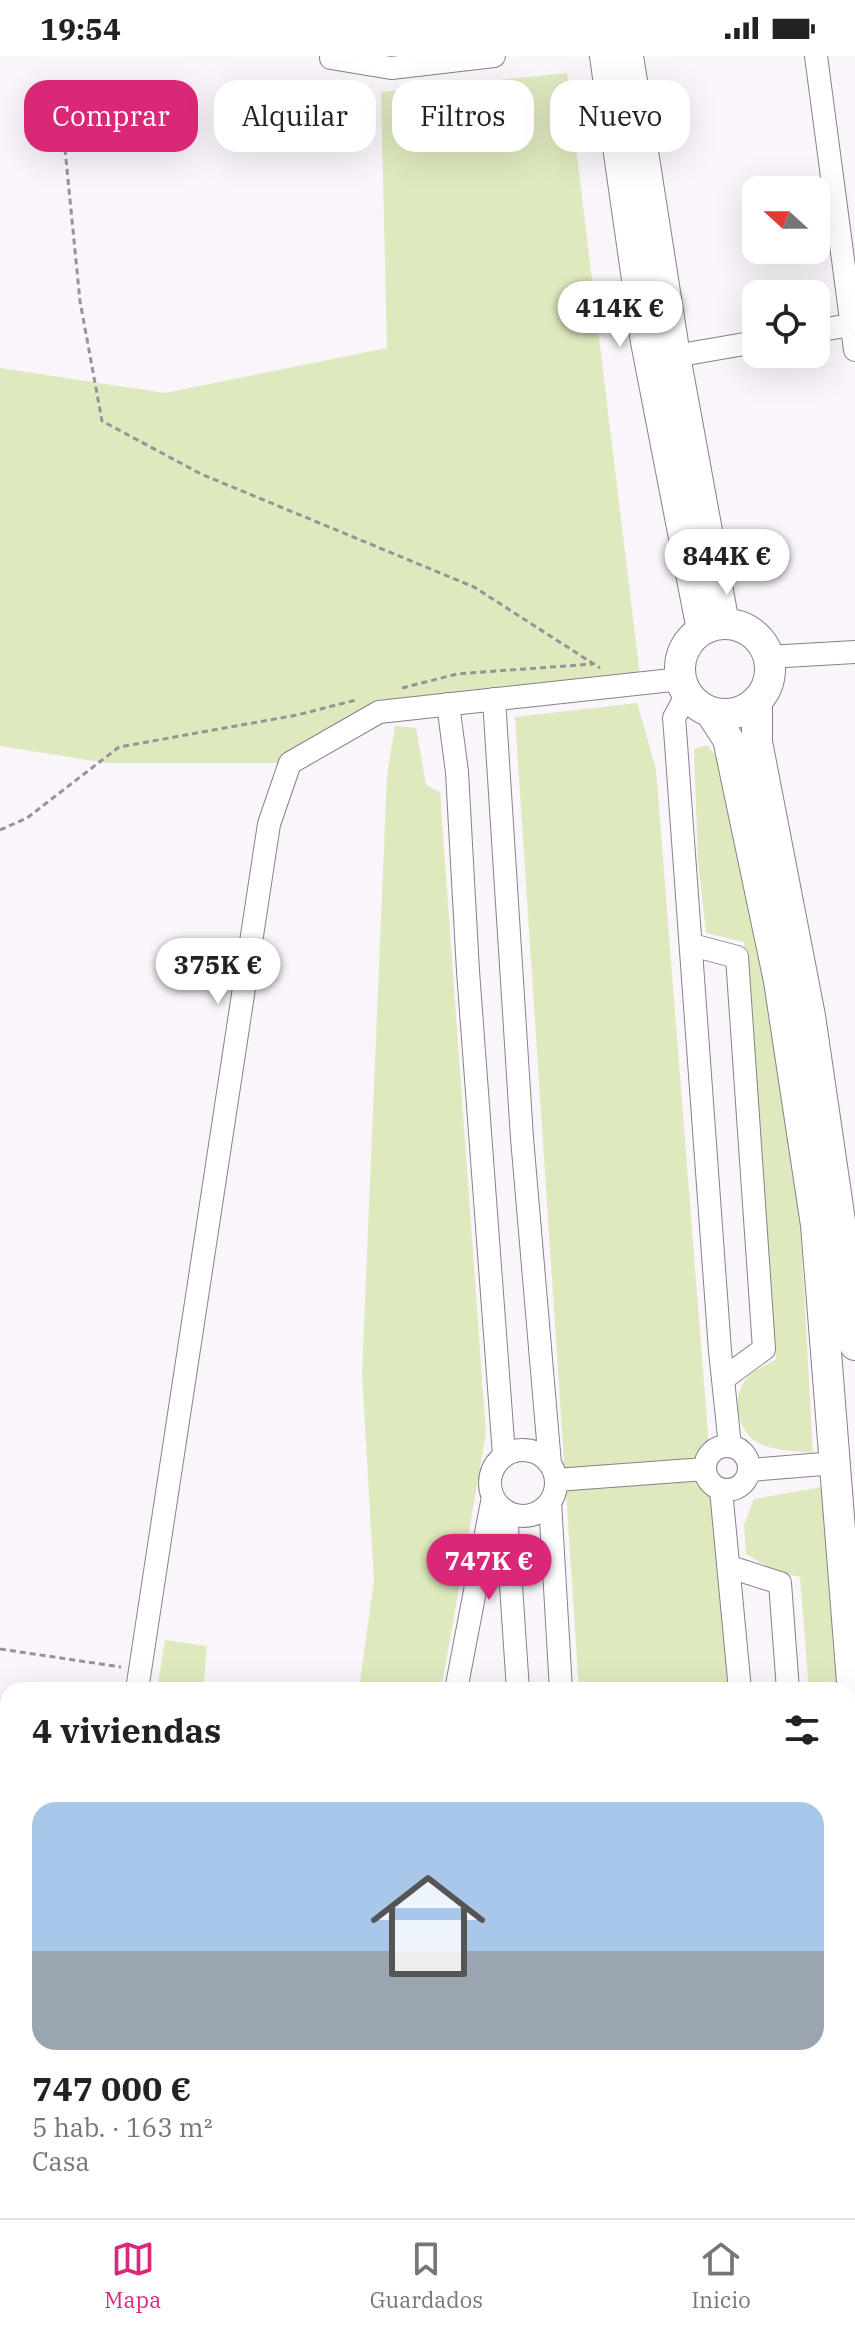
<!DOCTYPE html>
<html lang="es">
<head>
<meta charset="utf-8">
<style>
	body { margin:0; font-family:"IBM Plex Serif",serif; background:#f6f6f6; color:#222; height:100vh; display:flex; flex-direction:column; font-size:30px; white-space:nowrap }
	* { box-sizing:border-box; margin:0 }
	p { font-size:26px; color:#767676 }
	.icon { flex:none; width:44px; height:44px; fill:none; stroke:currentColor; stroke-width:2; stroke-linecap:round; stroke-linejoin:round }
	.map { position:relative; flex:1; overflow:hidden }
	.panel { position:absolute; left:0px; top:1626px; width:856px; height:536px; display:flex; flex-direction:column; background:#fff; border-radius:24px 24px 0 0; box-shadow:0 8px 32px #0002 }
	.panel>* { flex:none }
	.hud { position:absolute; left:24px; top:24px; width:808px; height:72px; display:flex; gap:16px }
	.needle { width:52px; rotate:291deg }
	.buttons { position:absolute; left:742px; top:120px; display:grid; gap:16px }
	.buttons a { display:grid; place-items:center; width:88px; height:88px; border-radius:16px; background:#fff; box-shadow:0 8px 32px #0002; font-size:40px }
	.price { position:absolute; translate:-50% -68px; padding:0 18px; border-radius:28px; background:#fff; color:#222; font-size:26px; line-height:52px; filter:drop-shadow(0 2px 4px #0008) }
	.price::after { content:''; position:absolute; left:50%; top:48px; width:24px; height:18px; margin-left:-12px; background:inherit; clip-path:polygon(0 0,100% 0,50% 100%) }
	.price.active { background:#db2777; color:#fff }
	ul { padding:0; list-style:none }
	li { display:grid; align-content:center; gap:16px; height:424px; padding:0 32px }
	li span { display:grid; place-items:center; height:248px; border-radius:24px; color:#555 }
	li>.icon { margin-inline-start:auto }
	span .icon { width:144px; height:144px; fill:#fffc; stroke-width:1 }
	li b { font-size:34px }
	h2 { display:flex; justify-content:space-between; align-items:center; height:96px; padding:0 32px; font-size:34px }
	.pill { padding:0 28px; border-radius:24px; background:#fff; box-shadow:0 8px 32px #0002; font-size:28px; line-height:72px }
	.pill.active { background:#db2777; color:#fff }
	.status { display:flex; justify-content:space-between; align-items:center; height:56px; padding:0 40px; background:#fff; direction:ltr }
	.status svg { height:22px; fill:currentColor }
	.menu { display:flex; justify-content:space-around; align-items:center; height:112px; border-top:2px solid #e0e0e0; background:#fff; font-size:22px; color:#767676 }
	.menu a { display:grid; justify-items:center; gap:4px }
	.menu .active { color:#db2777 }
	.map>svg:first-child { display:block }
	.green { fill:#dee9be }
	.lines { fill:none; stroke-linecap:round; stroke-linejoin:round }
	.street-casing { stroke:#868287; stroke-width:24 }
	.secondary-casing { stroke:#868287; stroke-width:32 }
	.path { stroke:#979497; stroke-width:3; stroke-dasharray:6 4; stroke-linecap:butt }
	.street { stroke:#fff; stroke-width:22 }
	.secondary { stroke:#fff; stroke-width:30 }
</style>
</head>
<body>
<div class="status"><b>19:54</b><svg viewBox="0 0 49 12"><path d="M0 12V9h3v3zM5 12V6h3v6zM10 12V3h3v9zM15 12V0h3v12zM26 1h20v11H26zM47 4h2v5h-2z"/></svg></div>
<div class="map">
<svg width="855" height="2162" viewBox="0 0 855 2162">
	<rect width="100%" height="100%" fill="#f9f5fa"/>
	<path class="green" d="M567,17L641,628L379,656L290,707H107L0,690V312L165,337L387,292L381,36Z
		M637,647L656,713L728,1634H579L515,661Z
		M395,670L416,672L426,729L440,736L486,1378L441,1634H359L374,1524L362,1318L387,719Z
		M707,689L721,706L763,909L799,1145L813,1397C795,1395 772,1395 757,1386C735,1374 731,1337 749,1320C756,1313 768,1309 776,1303L744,886L706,877L698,805L694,693Z
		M822,1431L838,1634H809L800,1521L776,1516L746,1498L744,1469L754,1443Z
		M165,1584L207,1590L203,1634H157Z
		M848,1764L855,1854V2162H848L847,2154Z
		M288,2154H371V2162H287Z
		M414,2154H534V2162H415Z
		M614,2154H769V2162H615Z"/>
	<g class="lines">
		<g class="street-casing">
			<path id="street" d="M816,0L855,294
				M331,2L391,12L494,0
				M816,275L855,268
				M675,300L756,286
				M768,601L855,596
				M687,638L674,662L675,674L720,1295L730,1390
				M494,643L522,1082L550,1408
				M448,648L457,716L468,915L504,1399
				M692,889L737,901L764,1293L723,1323
				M705 1412a22 22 0 1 1 44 0a22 22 0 1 1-44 0Z
				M490 1427a33 33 0 1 1 66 0a33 33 0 1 1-66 0Z
				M750,1414L835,1407
				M556,1424L705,1413
				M721,1434L740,1634
				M550,1446L561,1634
				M506,1455L518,1634
				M730,1511L780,1527L788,1634
				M137,1634L269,768L290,707L379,656L681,623
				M456,1634L493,1441
				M0,2125L8,2127
				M391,2154L392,2162
				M554,2154L555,2162
				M597,2154L598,2162
				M779,2154L780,2162
				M824,2154L825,2162
				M48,2162L50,2154"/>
		</g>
		<g class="secondary-casing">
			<path id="secondary" d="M605,0L646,286L702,574
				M628,0L675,300L724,568
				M680 613a45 45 0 1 1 90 0a45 45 0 1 1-90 0Z
				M757,645V686L810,960L852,1247L855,1289
				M711,657L728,683L779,925L816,1169L855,1664"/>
		</g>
		<path class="path" d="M64,83L80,245L102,365L201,418L474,531L600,612
			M402,632L457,618L592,608
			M0,774L27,762L119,691L297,659L356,644
			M0,1593L121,1611"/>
		<use href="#street" class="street"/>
		<use href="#secondary" class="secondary"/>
	</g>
</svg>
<div class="buttons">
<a><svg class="needle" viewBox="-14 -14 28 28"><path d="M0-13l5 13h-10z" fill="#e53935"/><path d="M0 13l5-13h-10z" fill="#767676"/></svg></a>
<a><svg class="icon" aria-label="locate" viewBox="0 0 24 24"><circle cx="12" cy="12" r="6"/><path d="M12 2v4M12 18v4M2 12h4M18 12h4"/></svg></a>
</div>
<b class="price" style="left:620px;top:293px">414K €</b>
<b class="price" style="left:727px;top:541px">844K €</b>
<b class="price" style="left:218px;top:950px">375K €</b>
<b class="price active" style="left:489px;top:1546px">747K €</b>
<div class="hud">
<a class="pill active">Comprar</a>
<a class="pill">Alquilar</a>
<a class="pill">Filtros</a>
<a class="pill">Nuevo</a>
</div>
<section class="panel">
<h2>4 viviendas<svg class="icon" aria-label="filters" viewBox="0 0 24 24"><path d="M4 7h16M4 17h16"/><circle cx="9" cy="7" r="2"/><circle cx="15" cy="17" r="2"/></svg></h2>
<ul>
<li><span style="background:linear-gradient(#a9c7e8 60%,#9aa5b1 0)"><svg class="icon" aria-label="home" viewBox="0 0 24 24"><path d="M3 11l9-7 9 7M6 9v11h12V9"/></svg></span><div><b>747 000 €</b><p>5 hab. · 163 m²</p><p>Casa</p></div></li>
</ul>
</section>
</div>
<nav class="menu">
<a class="active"><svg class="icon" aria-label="map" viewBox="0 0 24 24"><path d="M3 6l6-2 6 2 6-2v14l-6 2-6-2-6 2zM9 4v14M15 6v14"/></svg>Mapa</a>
<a><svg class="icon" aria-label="saved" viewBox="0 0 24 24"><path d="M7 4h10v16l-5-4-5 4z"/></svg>Guardados</a>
<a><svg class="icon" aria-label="home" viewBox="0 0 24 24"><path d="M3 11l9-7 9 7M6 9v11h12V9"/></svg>Inicio</a>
</nav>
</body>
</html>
